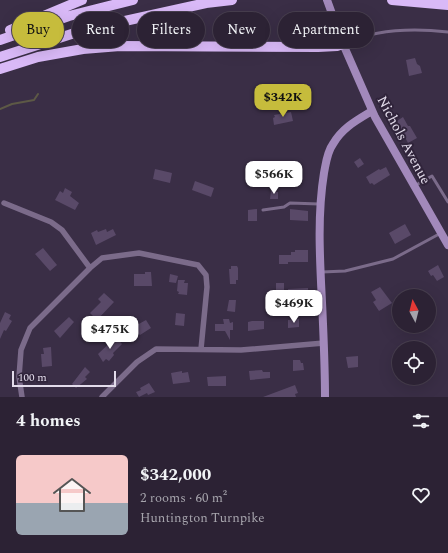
<!DOCTYPE html>
<html lang="en">
<head>
<meta charset="utf-8">
<style>
	body { margin:0; font-family:Spectral,serif; background:#342a3c; color:#f1f3f6; height:100vh; display:flex; flex-direction:column; font-size:15px; white-space:nowrap }
	* { box-sizing:border-box; margin:0 }
	p { font-size:13px; color:#a6a4ac }
	.icon { flex:none; width:22px; height:22px; fill:none; stroke:currentColor; stroke-width:2; stroke-linecap:round; stroke-linejoin:round }
	.map { position:relative; height:397px; overflow:hidden }
	.panel { display:flex; flex-direction:column; background:#2c2234; flex:1 }
	.panel>* { flex:none }
	.hud { position:absolute; left:12px; top:12px; width:424px; height:36px; display:flex; gap:8px }
	.needle { width:26px; rotate:353deg }
	.buttons { position:absolute; left:392px; top:289px; display:grid; gap:8px }
	.buttons a { display:grid; place-items:center; width:44px; height:44px; border-radius:50%; background:#2c2234; box-shadow:0 4px 16px #0002,0 0 0 1px #483f4f; font-size:20px }
	.scale { position:absolute; left:12px; bottom:10px; width:104px; box-sizing:border-box; padding-left:4px; border:2px solid #e3dceb; border-top:0; font-size:11px; line-height:14px; white-space:nowrap; color:#e3dceb; -webkit-text-stroke:3px #30243b; paint-order:stroke }
	.price { position:absolute; translate:-50% -34px; padding:0 9px; border-radius:8px; background:#fff; color:#222; font-size:13px; line-height:26px; filter:drop-shadow(0 1px 2px #0008) }
	.price::after { content:''; position:absolute; left:50%; top:24px; width:12px; height:9px; margin-left:-6px; background:inherit; clip-path:polygon(0 0,100% 0,50% 100%) }
	.price.on { background:#c6bc3c; color:#111 }
	ul { padding:0; list-style:none }
	li { display:flex; align-items:center; gap:12px; height:100px; padding:0 16px }
	li span { display:grid; place-items:center; flex:none; width:112px; height:80px; border-radius:6px; color:#555 }
	li>.icon { margin-inline-start:auto }
	span .icon { width:48px; height:48px; fill:#fffc; stroke-width:1 }
	li b { font-size:17px }
	h2 { display:flex; justify-content:space-between; align-items:center; height:48px; padding:0 16px; font-size:17px }
	.pill { padding:0 14px; border-radius:18px; background:#2c2234; box-shadow:0 4px 16px #0002,0 0 0 1px #483f4f; font-size:14px; line-height:36px }
	.pill.on { background:#c6bc3c; color:#111 }
	.map>svg:first-child { display:block }
	.lines { fill:none; stroke-linecap:round; stroke-linejoin:round }
	.stream { stroke:#5d5946; stroke-width:2 }
	.building { fill:#594968 }
	.lane { stroke:#7b6b8a; stroke-width:3 }
	.street { stroke:#7b6b8a; stroke-width:5.5 }
	.secondary { stroke:#a289bb; stroke-width:8 }
	.highway { stroke:#d9b9f7; stroke-width:10 }
	.labels { text-anchor:middle; dominant-baseline:central; stroke-width:4; stroke-linejoin:round; paint-order:stroke }
	.street-label { font-size:14px; fill:#e3dceb; stroke:#30243b }
</style>
</head>
<body>
<div class="map">
<svg width="448" height="397" viewBox="0 0 448 397">
	<rect width="100%" height="100%" fill="#3a2e46"/>
	<g class="lines">
		<path class="stream" d="M0,109L12,104L34,100L38,94"/>
	</g>
	<path class="building" d="M415,58L417,64L420,66L422,73L409,76L406,60Z
		M291,112L293,121L274,125L273,118L275,117L274,115Z
		M403,117L408,126H410L417,138L408,143L397,121Z
		M360,158L364,164L358,168L354,162Z
		M386,167L390,175L374,185L372,183L370,184L366,177L379,169L380,170Z
		M155,169L172,173L170,183L153,179Z
		M287,169H294L296,178L294,187H286Z
		M195,181L214,188L211,197L192,190Z
		M65,188L72,192L70,196L79,203L75,210L55,200L60,191L63,193Z
		M271,191L278,192V199H270Z
		M257,209V221H248V210Z
		M290,209L308,211V221L290,220Z
		M405,224L411,235L395,244L389,233Z
		M106,229L107,232L113,229L116,235L96,245L91,233L97,230L98,232Z
		M43,248L57,265L50,271L35,254Z
		M295,250H308V262H288V264H279V255H291V252H295Z
		M438,265L444,277L437,281L433,275L431,276L428,271Z
		M231,266H237L238,268V280H236V284H230L229,269H231Z
		M145,272H151L152,286H134V274H145Z
		M170,274L178,276L176,283L169,282Z
		M178,280H185L184,283H188L187,295L178,294L179,292L177,291Z
		M276,283H284V290L276,291Z
		M380,287L392,303L379,311L373,302L376,300L371,292Z
		M308,288V295H305L306,299H298V302H292L291,299H289L288,289Z
		M104,293L114,302L97,320L90,313L101,302L98,299Z
		M229,300H236L235,312L227,311Z
		M5,312L11,315L9,319L12,321L6,331L4,330L0,339V323Z
		M176,313L185,314L184,326L175,325Z
		M69,317L74,322L60,338L54,331Z
		M223,319H229L230,323L233,322V330H230V340L225,331H215V324H224Z
		M299,319V327L288,328V320Z
		M146,320L151,328L140,335L138,333L130,338L126,331Z
		M252,321H264V329L248,331V322Z
		M116,337L122,344L113,353L114,355L109,361L106,359L103,362L98,354Z
		M51,347L52,366L42,367L41,354H44L43,348Z
		M358,356V367L348,368L346,357Z
		M293,360H300L301,363H303L304,370L293,371Z
		M85,367L90,372L85,377L87,379L76,388L72,384Z
		M262,370L263,372H270V378L250,380L249,371Z
		M182,371V373L188,372L190,382L173,384L171,373Z
		M226,376V386H208L207,377Z
		M149,383L155,392L148,395L147,393L139,397L136,392L141,390L140,388Z
		M295,385L298,393L295,394L296,397H263Z"/>
	<g class="lines">
		<path class="lane" d="M345,43C377,29 414,28 448,32
			M416,185L432,176L448,202
			M263,210L284,207L290,203L319,204
			M322,272L345,271L393,259L441,233"/>
		<path class="street" d="M4,203L51,222L62,230L90,268
			M22,397L19,377L21,350L30,328L90,268L102,258L139,253L198,265L206,275L207,287L201,349
			M102,397L137,362L156,349L241,350L324,343"/>
		<path class="secondary" d="M327,0L343,44L375,117L448,245
			M325,397C325,373 324,348 323,324C321,274 316,222 324,173C326,163 327,152 333,144C342,128 357,120 372,111"/>
		<path class="highway" d="M392,0L448,5
			M10,30L82,0
			M0,40L69,16L133,0
			M0,57L84,30L206,3L232,0
			M0,69L38,57L83,49L120,46L318,47L337,46L343,44"/>
	</g>
	<g class="labels">
		<g class="street-label">
			<text transform="translate(404 140) rotate(62)">Nichols Avenue</text>
		</g>
	</g>
</svg>
<div class="buttons">
<a><svg class="needle" viewBox="-14 -14 28 28"><path d="M0-13l5 13h-10z" fill="#e53935"/><path d="M0 13l5-13h-10z" fill="#a6a4ac"/></svg></a>
<a><svg class="icon" aria-label="locate" viewBox="0 0 24 24"><circle cx="12" cy="12" r="6"/><path d="M12 2v4M12 18v4M2 12h4M18 12h4"/></svg></a>
</div>
<div class="scale">100 m</div>
<b class="price on" style="left:283px;top:118px">$342K</b>
<b class="price" style="left:274px;top:195px">$566K</b>
<b class="price" style="left:294px;top:324px">$469K</b>
<b class="price" style="left:110px;top:350px">$475K</b>
<div class="hud">
<a class="pill on">Buy</a>
<a class="pill">Rent</a>
<a class="pill">Filters</a>
<a class="pill">New</a>
<a class="pill">Apartment</a>
</div>
</div>
<section class="panel">
<h2>4 homes<svg class="icon" aria-label="filters" viewBox="0 0 24 24"><path d="M4 7h16M4 17h16"/><circle cx="9" cy="7" r="2"/><circle cx="15" cy="17" r="2"/></svg></h2>
<ul>
<li><span style="background:linear-gradient(#f6c9c9 60%,#9aa5b1 0)"><svg class="icon" aria-label="home" viewBox="0 0 24 24"><path d="M3 11l9-7 9 7M6 9v11h12V9"/></svg></span><div><b>$342,000</b><p>2 rooms · 60 m²</p><p>Huntington Turnpike</p></div><svg class="icon" aria-label="heart" viewBox="0 0 24 24"><path d="M12 20l-8-8c-3-5 5-10 8-4 3-6 11-1 8 4z"/></svg></li>
</ul>
</section>
</body>
</html>
